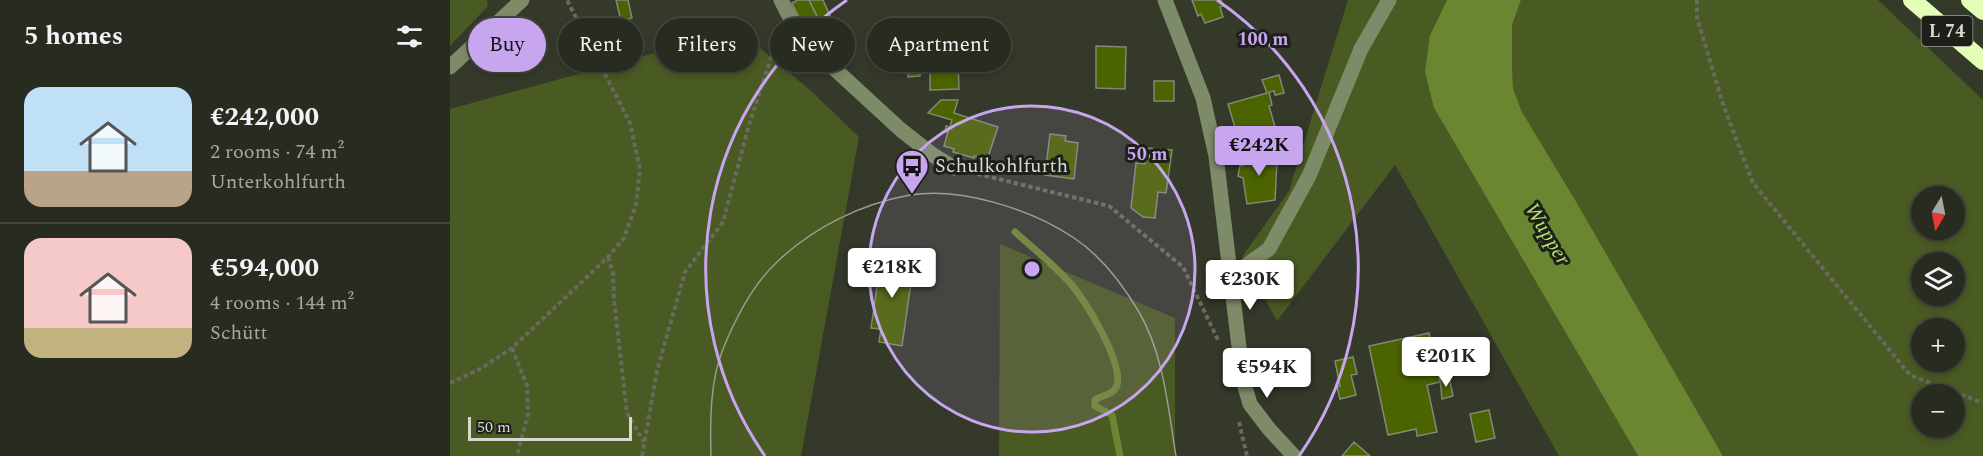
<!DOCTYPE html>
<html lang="en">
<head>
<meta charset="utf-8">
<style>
	body { margin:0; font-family:Spectral,serif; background:#33372d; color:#f1f3f6; height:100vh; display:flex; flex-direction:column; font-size:22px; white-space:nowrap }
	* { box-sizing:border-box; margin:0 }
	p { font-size:20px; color:#a4a7a5 }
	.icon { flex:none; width:33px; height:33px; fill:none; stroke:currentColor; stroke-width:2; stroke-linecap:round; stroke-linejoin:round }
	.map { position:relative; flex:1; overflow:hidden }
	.details { display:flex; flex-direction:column; background:#272b20; width:450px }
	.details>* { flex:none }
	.top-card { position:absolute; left:18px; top:18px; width:570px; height:54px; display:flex; gap:12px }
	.needle { width:39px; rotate:190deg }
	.buttons { position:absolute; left:1461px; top:186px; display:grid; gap:12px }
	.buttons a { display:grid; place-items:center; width:54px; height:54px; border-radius:50%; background:#272b20; box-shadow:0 3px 9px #0003,0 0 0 2px #43473e; font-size:30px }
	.scale { position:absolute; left:18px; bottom:15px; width:164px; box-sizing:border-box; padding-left:6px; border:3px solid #d5d9cf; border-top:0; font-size:16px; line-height:21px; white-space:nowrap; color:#d5d9cf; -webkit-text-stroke:4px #1d1f19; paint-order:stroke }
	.price { position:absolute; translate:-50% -51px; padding:0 14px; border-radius:6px; background:#fff; color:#222; font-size:20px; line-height:39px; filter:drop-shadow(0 2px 3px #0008) }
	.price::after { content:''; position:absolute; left:50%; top:36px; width:18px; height:14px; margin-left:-9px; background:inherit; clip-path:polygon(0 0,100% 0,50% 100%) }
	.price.selected { background:#c7a6ef; color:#111 }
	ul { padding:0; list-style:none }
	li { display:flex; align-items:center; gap:18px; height:150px; padding:0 24px }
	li+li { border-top:2px solid #43473e }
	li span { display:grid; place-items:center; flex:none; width:168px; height:120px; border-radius:18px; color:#555 }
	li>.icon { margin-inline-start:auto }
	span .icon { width:72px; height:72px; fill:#fffc; stroke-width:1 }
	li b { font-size:26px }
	h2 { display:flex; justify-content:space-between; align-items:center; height:72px; padding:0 24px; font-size:26px }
	.pill { padding:0 21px; border-radius:27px; background:#272b20; box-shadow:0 3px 9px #0003,0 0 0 2px #43473e; font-size:21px; line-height:54px }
	.pill.selected { background:#c7a6ef; color:#111 }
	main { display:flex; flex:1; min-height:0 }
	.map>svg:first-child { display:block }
	.green { fill:#495a22; fill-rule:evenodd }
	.water { fill:#6b8630 }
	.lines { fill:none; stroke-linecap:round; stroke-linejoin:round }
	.stream { stroke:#6b8630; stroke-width:7 }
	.building { fill:#4b6400; stroke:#818877; stroke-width:1.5 }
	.path { stroke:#666b5d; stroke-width:4; stroke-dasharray:4.5 3; stroke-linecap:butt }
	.minor { stroke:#7e8b68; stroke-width:15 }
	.highway { stroke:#e4feb8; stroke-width:18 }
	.tram { stroke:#989d91; stroke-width:1.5 }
	.ring { fill:none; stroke:#c7a6ef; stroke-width:3 }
	.labels { text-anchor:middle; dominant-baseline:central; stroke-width:6; stroke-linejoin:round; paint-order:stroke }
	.shield { fill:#1d1f19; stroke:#9ea198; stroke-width:1.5 }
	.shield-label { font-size:18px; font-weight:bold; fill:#d5d9cf }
	.poi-label { font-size:20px; fill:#d5d9cf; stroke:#1d1f19; text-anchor:start }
	.water-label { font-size:21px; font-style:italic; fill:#bbe06f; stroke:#1d1f19 }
	.centre { fill:#c7a6ef; stroke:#1d1f19; stroke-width:3 }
	.ring-label { font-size:18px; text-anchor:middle; font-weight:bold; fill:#c7a6ef; stroke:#1d1f19; stroke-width:6; stroke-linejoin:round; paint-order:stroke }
</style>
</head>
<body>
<main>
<section class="details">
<h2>5 homes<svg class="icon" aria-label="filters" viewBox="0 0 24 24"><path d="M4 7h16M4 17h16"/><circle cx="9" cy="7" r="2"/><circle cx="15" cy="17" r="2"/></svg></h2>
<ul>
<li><span style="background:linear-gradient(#bfe0f5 70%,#b9a48a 0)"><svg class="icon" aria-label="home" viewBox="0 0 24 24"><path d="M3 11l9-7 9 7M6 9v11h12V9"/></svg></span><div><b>€242,000</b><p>2 rooms · 74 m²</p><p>Unterkohlfurth</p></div></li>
<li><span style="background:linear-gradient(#f6c9c9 75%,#c2b280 0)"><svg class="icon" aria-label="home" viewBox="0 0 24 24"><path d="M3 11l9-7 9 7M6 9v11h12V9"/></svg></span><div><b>€594,000</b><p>4 rooms · 144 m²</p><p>Schütt</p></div></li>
</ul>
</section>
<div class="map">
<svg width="1533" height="456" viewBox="0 0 1533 456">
	<rect width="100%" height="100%" fill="#34392a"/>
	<path class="green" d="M0,0H37L38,6L0,46Z
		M898,0H997L980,35L984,108L1188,456H1109L945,165L827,321L792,257L839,191Z
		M1071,0H1428L1533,100V456H1273L1124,198L1072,112L1063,88L1062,62V25ZM1472,196H1504V230H1472ZM1472,262H1504V296H1472ZM1472,328H1504V362H1472ZM1472,394H1504V428H1472Z
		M289,30L360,90L409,137L351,456H0V109Z
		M550,244L725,318V456H549Z"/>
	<path class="water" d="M997,0H1071L1062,25V62L1063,88L1072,112L1124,198L1273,456H1188L984,108L975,72L980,35Z"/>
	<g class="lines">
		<path class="stream" d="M565,232C583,248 603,264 619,282C635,299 673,362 667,385C664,395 652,395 645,400V406L662,415L670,456"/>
	</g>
	<path class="building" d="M166,0H178L182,18L171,21Z
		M348,0H359L373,28L358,36L342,3Z
		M359,0H373L382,20L371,25Z
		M742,0H771L773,6L770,7L773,17L755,23L751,14L748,16Z
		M646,46L676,47L675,89L646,88Z
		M494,54L501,61H508L509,89L480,90V61H487Z
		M457,58H470V76L458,77Z
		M829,75L834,93L825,95L824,91L819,92L822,105L819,106L826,130L789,141L778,104L817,93L812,80Z
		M704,81H724V101H704Z
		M491,100H508L504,113L548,127L537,160L524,156V158L503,152L504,149L494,146L498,132H495L496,126L500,127L502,120L478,113Z
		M600,134L616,136L615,141L628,143L624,179L595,175Z
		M697,148L722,150L716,193L708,192L705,218L693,217L681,208L686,163L695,164Z
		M818,148L820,162L827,161L825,200L797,204L793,178L788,176L790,166L801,163L799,152Z
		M432,257L464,262L452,346L429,342L431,329L421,328L429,273H423L425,259L431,260Z
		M979,333L990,382L977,385L987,432L967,436L966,429L938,435L919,346Z
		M903,357L907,374L901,375L906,395L890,399L887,387L890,386L885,361Z
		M999,376L1003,396L992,399L990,378Z
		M1039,410L1045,438L1026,442L1020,414Z
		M904,442L920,456H892Z"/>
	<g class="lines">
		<path class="path" d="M1247,0V18L1274,107L1303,183L1460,375L1533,403
			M520,172L659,206L733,267L769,342
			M158,257L163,273L164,300L177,413L194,442
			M62,348L77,386L78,414L67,456
			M0,383L30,369L62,348L158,257L174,238L186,205L190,169L180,123L117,0
			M789,422L797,456
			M192,456L207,371L235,272L273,222L299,125L325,45L327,34"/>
		<path class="minor" d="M331,0L350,37L451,130L483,155L504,168
			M715,0L753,98L766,156L793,380L800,404L819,429L844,456
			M0,67L72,0
			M780,277L819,249L859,176L911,49L939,0"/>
		<path class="highway" d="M1462,0L1533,61
			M1520,0L1533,11"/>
		<path class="tram" d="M261,456C260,421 260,381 273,349C286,317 303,284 328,261C364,227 411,204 460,195C511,187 581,209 624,238C650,255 673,285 689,312C714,355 718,408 726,456"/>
	</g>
	<circle cx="582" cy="269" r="163" fill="#c7a6ef" fill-opacity=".12"/>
	<g class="ring">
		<circle cx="582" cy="269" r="163"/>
		<path d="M315 456A326 326 0 0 1 397 0M767 0A326 326 0 0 1 849 456"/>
	</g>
	<defs>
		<g id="bus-pin" transform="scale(1.725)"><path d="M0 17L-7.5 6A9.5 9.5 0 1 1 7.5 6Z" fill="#c7a6ef" stroke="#1d1f19"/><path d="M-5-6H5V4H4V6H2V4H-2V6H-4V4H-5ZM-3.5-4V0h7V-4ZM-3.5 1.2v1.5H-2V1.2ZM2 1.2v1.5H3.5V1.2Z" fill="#111"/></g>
	</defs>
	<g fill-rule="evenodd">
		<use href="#bus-pin" x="462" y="166"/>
	</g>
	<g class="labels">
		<rect class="shield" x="1471.5" y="16" width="51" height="30" rx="4.5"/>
		<g class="shield-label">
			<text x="1497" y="31">L 74</text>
		</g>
		<g class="poi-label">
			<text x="485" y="166">Schulkohlfurth</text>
		</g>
		<g class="water-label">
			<text transform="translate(1097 234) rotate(59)">Wupper</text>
		</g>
	</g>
	<circle cx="582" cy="269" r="9" class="centre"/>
	<g class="ring-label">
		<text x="813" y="45">100 m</text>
		<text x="697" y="160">50 m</text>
	</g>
</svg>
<div class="buttons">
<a><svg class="needle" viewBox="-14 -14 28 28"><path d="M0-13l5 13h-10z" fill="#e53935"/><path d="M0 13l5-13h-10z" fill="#a4a7a5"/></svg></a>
<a><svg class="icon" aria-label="layers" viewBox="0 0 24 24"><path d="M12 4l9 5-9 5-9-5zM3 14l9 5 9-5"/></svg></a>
<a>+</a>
<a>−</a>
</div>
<div class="scale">50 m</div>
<b class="price selected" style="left:809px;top:177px">€242K</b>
<b class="price" style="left:442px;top:299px">€218K</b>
<b class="price" style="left:800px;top:311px">€230K</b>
<b class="price" style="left:996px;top:388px">€201K</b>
<b class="price" style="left:817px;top:399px">€594K</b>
<div class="top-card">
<a class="pill selected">Buy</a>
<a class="pill">Rent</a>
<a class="pill">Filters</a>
<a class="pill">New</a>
<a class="pill">Apartment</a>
</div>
</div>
</main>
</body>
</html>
